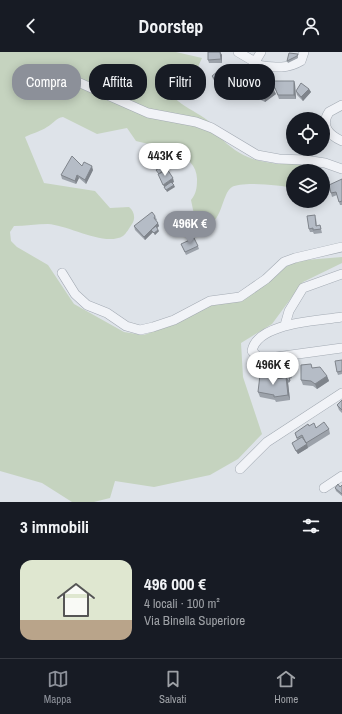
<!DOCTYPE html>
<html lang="it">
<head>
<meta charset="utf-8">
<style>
	body { margin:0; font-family:"Archivo Narrow",sans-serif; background:#242831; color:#f1f3f6; height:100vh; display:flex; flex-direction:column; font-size:15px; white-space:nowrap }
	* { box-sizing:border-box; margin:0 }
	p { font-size:13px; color:#9ea1a6 }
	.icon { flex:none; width:22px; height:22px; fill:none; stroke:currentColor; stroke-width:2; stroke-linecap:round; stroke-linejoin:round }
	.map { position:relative; height:450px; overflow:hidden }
	.sheet { display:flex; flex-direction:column; background:#171b24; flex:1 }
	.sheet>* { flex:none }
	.banner { position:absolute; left:12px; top:12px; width:318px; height:36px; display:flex; gap:8px }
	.fabs { position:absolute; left:286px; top:60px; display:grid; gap:8px }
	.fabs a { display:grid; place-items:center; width:44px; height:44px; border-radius:50%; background:#171b24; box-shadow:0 2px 10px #0003; font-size:20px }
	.price { position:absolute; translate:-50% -34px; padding:0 9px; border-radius:14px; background:#fff; color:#222; font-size:13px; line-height:26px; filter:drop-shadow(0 1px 2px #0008) }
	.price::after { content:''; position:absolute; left:50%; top:24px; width:12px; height:9px; margin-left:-6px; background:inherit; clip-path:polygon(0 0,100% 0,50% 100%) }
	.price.current { background:#8c9099; color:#fff }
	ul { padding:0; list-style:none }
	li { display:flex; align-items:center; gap:12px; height:100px; padding:0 20px }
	li span { display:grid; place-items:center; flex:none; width:112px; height:80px; border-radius:12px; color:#555 }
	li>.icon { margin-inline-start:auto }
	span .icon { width:48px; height:48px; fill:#fffc; stroke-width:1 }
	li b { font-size:17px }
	h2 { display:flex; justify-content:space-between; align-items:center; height:48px; padding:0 20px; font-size:17px }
	.pill { padding:0 14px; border-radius:16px; background:#171b24; box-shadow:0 2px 10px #0003; font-size:14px; line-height:36px }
	.pill.current { background:#8c9099; color:#fff }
	header { display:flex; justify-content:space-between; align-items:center; height:52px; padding:0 20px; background:#171b24; font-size:18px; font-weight:700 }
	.dock { display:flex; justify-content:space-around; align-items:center; height:56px; border-top:1px solid #363941; background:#171b24; font-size:11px; color:#9ea1a6 }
	.dock a { display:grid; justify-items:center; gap:2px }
	.dock .current { color:#8c9099 }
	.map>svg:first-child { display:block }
	.green { fill:#c5d3bf }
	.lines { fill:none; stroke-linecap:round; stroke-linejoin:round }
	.minor-casing { stroke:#a3aab3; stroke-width:10 }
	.minor { stroke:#f1f3f7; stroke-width:9 }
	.wall { fill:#9ca2aa }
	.shaded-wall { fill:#7f848b }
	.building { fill:#b5bcc6; stroke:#7f848b }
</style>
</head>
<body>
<header><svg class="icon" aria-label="back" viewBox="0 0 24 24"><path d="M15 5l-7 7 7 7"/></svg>Doorstep<svg class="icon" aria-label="person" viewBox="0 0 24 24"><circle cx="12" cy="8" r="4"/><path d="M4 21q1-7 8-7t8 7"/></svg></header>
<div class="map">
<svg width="342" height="450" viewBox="0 0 342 450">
	<rect width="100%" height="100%" fill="#dee3e9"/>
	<path class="green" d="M0,0H176L202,6L197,17L173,20L167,23C161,50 200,58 214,74C217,77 217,82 220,85C228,94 241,103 253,107C260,109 270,111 277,112C290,112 299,109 309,119H293V136C282,133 241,129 232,135C220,142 223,182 196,172L191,148C196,142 197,136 197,128C198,100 156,94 136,89L127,76L97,82L63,65C56,66 53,72 47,75C40,80 32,81 25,85L44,131L95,139L110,156L129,155C134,159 136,166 132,172C130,175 126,182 123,184C105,195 68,173 48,172C37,172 25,174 14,174L10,180L11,189L17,195L48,213L74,252L124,280L142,283L147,282L208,254L244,246L294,209L342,205V211L303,230L272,272L241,291L243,325L262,382L238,407L210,423L154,435L115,429L110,446L94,450H72L42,431L0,419Z"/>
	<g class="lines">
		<g class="minor-casing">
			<path id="minor" d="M238,0L255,10
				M261,0L255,10L257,13C273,15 286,18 301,9L304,0
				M62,23L148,61L196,70L212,76L257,103L279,107L305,108L325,111L342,117
				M342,53L329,60C320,74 329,83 342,89
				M62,221L75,242L87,253L107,261L126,274L140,278L153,275L174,268L210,249L240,245L266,227L284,210L295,206L342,195
				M342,265C320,269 257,270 252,299L258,305L269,306L342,296
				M285,273L289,259L303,236L342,222
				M240,417L267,390L342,341
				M324,436L342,424"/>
		</g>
		<use href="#minor" class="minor"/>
	</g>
	<path class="wall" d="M220,0L222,3V11H209L208,8Z
		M298,2V6L288,11L287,9Z
		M240,19L241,23V25L256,28L257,31L254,43L240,38L239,36L231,40L226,33L225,30L219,35L213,27L212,24L224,26L225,29H229L235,25Z
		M294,29L295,32L296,47H279L276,39L272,34L271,31Z
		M309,37L311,40L303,49L297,43L296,39Z
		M276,42L265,50L261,48L260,44Z
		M82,114L93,118L86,132L79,126L76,132L62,127L61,123Z
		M342,127V153H340L337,143L332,145L331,141Z
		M155,164L157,168H156L159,174L157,176L159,179L155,183L153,180L145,188L135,178L134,174Z
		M316,166L317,174L320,173L322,181L314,182L313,180H310L309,177Z
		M181,192L198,194L199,197L186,203Z
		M342,308V322L338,323L337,320Z
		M289,316L292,326L289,327L290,330L288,331L290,348L276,350L275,348L260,345L258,340L274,325L275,327L273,318Z
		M313,316L327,324L329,329L317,337L313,334L303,333L301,328Z
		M342,348V361L339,358L337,353Z
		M309,374L329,377L330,382L298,402L292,391L297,388L295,381Z
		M342,433V444L336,439L335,436L340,435Z"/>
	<path class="shaded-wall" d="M220,0L222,3V11L221,7Z
		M240,19L241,23L240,35L238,32Z
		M224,26L225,30L219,35L218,31Z
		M256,28L257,31L254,43L253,39Z
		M294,29L295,32L296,47L294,43Z
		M309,37L311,40L303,49L301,45Z
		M274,38L276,42L265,50L264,46Z
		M92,114L93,118L86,132L85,128Z
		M77,123L79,126L76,132L75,129Z
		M173,126L174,130L165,136L163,133Z
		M174,133L175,135L167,140L166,138Z
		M158,171L159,174L145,188L144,185Z
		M158,178L159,179L155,183L154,181Z
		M327,324L329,329L317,337L315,332Z
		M286,325L288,330L290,348L288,343Z
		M307,392L308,396L298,402L296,399Z"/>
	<path class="building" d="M208,0H220L221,7L208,8Z
		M289,1L298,2L297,4L287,9Z
		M236,18L240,19L238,32L230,37L224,29L228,27L229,29L235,25Z
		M218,19L224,26L218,31L212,24Z
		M240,25H252L256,28L253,39L238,35Z
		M272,29H294V43H278L275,36L271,31Z
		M301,31L309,37L301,45L296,39Z
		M269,32L274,38L264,46L260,44L259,40Z
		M72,104L82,114L84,110L92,114L85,128L77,123L75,129L61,123Z
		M164,113L167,117L159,122L156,118Z
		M167,117L173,126L163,133L158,122Z
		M342,127V149L339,150L336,140L331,141L329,133Z
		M171,130L174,133L166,138L164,135Z
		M152,160L155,164L154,166L158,171L144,185L134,174Z
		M315,163L316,174L320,173L321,177L313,178V176L309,177L307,164Z
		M156,174L158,178L154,181L151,178Z
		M194,186L198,194L185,200L181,192Z
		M342,308V319L337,320L335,309Z
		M311,312L312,316L320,315L327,324L315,332L311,329L301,328V313Z
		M289,316L291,323L274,325L273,318Z
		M260,323L274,325V327L286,325L288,343L274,345V343L258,340Z
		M286,325L275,327L289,325L290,329H288Z
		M342,348V358L337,353Z
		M324,370L329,377L306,391L302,383L297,386L295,381L308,372L309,374L314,371L316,376Z
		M302,385L307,392L296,399L292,391Z
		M338,432L340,435L342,433V442L335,436Z"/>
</svg>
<div class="fabs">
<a><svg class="icon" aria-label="locate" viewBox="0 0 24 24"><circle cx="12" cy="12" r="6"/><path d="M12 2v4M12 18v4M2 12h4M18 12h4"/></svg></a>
<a><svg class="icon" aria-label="layers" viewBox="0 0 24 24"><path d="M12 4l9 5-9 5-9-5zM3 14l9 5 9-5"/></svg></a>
</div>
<b class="price" style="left:165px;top:125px">443K €</b>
<b class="price current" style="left:190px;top:193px">496K €</b>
<b class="price" style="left:273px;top:334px">496K €</b>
<div class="banner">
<a class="pill current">Compra</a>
<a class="pill">Affitta</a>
<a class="pill">Filtri</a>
<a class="pill">Nuovo</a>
</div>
</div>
<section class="sheet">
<h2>3 immobili<svg class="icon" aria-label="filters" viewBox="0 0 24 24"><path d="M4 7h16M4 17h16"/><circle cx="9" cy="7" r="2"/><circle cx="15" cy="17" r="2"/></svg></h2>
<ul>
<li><span style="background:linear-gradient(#dfe7d0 75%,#b9a48a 0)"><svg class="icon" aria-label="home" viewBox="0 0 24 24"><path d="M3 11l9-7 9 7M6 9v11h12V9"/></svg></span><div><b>496 000 €</b><p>4 locali · 100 m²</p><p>Via Binella Superiore</p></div></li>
</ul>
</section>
<nav class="dock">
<a class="current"><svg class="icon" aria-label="map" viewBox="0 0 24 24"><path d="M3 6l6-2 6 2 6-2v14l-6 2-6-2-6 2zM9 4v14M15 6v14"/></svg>Mappa</a>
<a><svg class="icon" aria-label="saved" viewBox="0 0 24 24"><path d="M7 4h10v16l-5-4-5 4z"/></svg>Salvati</a>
<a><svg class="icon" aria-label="home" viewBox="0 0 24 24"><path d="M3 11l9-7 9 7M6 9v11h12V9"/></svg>Home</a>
</nav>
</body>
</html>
